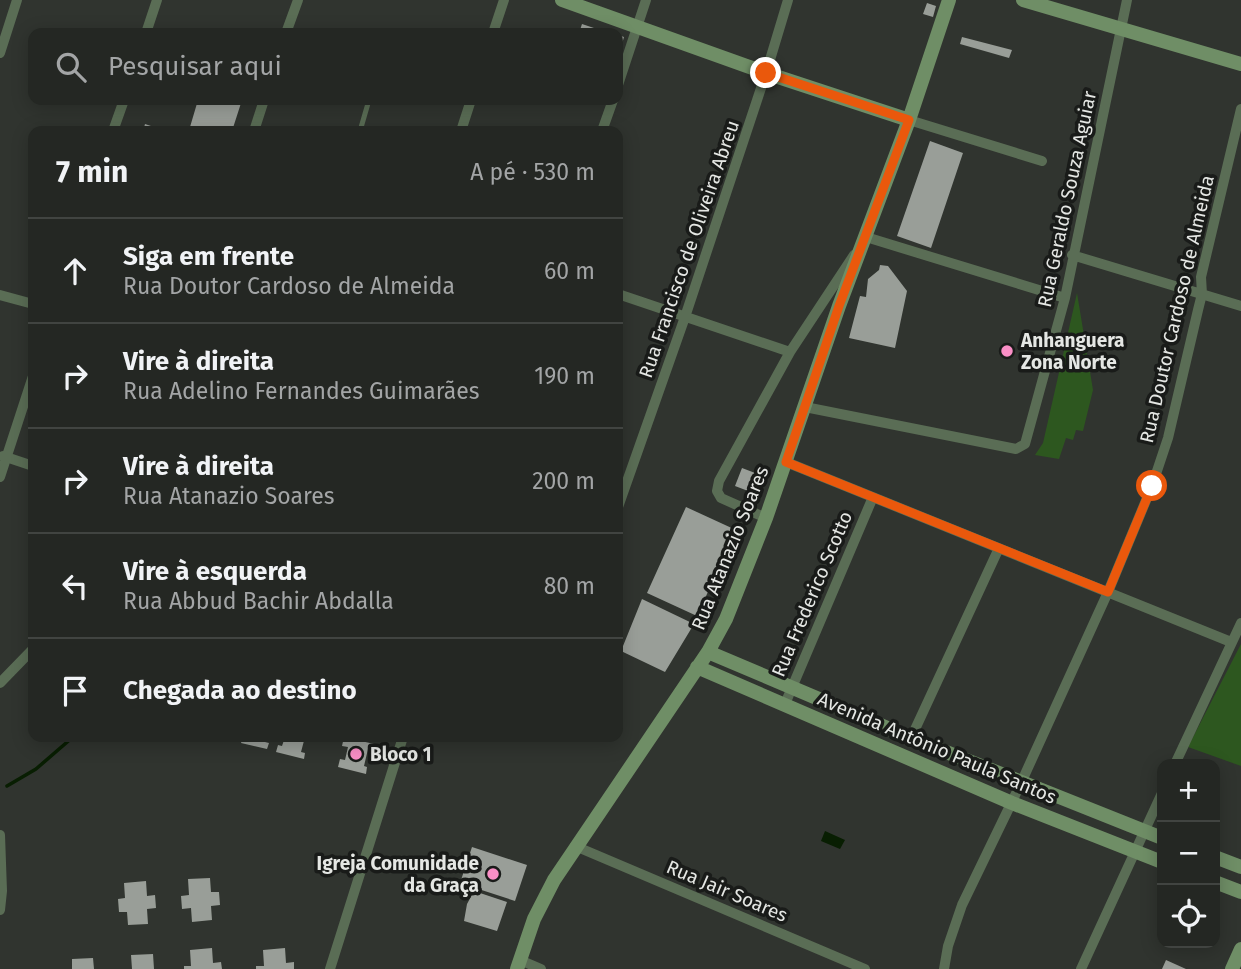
<!DOCTYPE html>
<html lang="pt">
<head>
<meta charset="utf-8">
<style>
	:root { --surface:#242723; --page:#303330; --text:#f1f3f6; --muted:#a3a5a6; --line:#414441 }
	body { margin:0; font-family:"Fira Sans",sans-serif; background:var(--page); color:var(--text) }
	.controls { position:absolute; right:21px; bottom:21px; display:grid; overflow:hidden; border-radius:14px; box-shadow:0 4px 18px #0003 }
	.controls button { width:63px; height:63px; display:grid; place-items:center; padding:0; border:0; border-bottom:2px solid var(--line); background:var(--surface); color:var(--text); font:35px sans-serif }
	.stop { position:absolute; width:21px; height:21px; margin:-16px; border:5px solid #ea580c; border-radius:50%; background:#fff }
	.stop.end { background:#ea580c; border-color:#fff; box-shadow:0 2px 7px #0008 }
	.list { margin:0; padding:0; list-style:none }
	h2 { display:flex; justify-content:space-between; align-items:center; height:91px; margin:0; padding:0 28px; font-size:30px }
	h2 small { font-size:23px; font-weight:400; color:var(--muted) }
	.list li { display:grid; grid-template-columns:46px 1fr auto; gap:21px; align-items:center; box-sizing:border-box; height:105px; padding:0 28px; border-top:2px solid var(--line) }
	.list b { display:block; font-size:26px; white-space:nowrap }
	.list p { margin:0; font-size:23px; white-space:nowrap; color:var(--muted) }
	.list em { font-size:23px; font-style:normal; color:var(--muted) }
	.icon { flex:none; width:38px; height:38px; fill:none; stroke:currentColor; stroke-width:2; stroke-linecap:round; stroke-linejoin:round }
	.map { position:relative; flex:none; width:1241px; height:969px; overflow:hidden }
	.search { position:absolute; background:var(--surface); box-shadow:0 4px 18px #0003; left:28px; top:28px; width:595px; height:77px; display:flex; align-items:center; gap:18px; box-sizing:border-box; padding:0 24px; border-radius:14px; color:var(--muted); font-size:26px }
	.panel { position:absolute; background:var(--surface); box-shadow:0 4px 18px #0003; left:28px; top:126px; width:595px; height:616px; border-radius:14px }
	.map>svg:first-child { display:block }
	.green { fill:#2d571f }
	.water { fill:#081e02 }
	.lines { fill:none; stroke-linecap:round; stroke-linejoin:round }
	.stream { stroke:#081e02; stroke-width:3.5 }
	.building { fill:#999e98 }
	.lane { stroke:#5a6d55; stroke-width:5 }
	.street { stroke:#5a6d55; stroke-width:10 }
	.secondary { stroke:#6f8e66; stroke-width:14 }
	.route { stroke:#ea580c; stroke-width:9 }
	.poi-dot { fill:#fa8fc6; stroke:#191b19; stroke-width:2.5 }
	.labels { text-anchor:middle; dominant-baseline:central; stroke-width:7; stroke-linejoin:round; paint-order:stroke }
	.street-label { font-size:19px; fill:#e5e7e4; stroke:#191b19 }
	.poi-label { font-size:19px; font-weight:bold; fill:#e5e7e4; stroke:#191b19; text-anchor:start }
</style>
</head>
<body>
<div class="map">
<svg width="1241" height="969" viewBox="0 0 1241 969">
	<rect width="100%" height="100%" fill="#30342f"/>
	<path class="green" d="M1077,293L1093,390L1083,431L1076,430L1073,440L1066,438L1059,459L1035,455L1043,443Z
		M1241,644V766L1188,747Z"/>
	<path class="water" d="M825,831L845,840L840,849L821,841Z"/>
	<g class="lines">
		<path class="stream" d="M7,786L36,769L73,737"/>
	</g>
	<path class="building" d="M927,3L936,6L933,17L923,14Z
		M582,24L609,33H579Z
		M618,35L624,37L618,57Z
		M962,37L1012,50L1009,58L960,44Z
		M198,100H242L232,131H204L190,127Z
		M145,124L166,131H143Z
		M930,141L963,153L931,248L897,236Z
		M880,265L888,266L907,291L895,348L849,338L860,296L866,297L868,279L879,270Z
		M742,468L763,476L756,494L735,486Z
		M686,507L736,530L697,616L647,593Z
		M642,599L694,624L665,672L621,651Z
		M243,737H267L265,742L269,743L267,749L241,743Z
		M285,737H305L301,752L305,753L304,759L276,752L278,745L282,746Z
		M344,737L374,744L372,750L368,749L364,766L367,767L366,774L338,767L340,759L345,760L348,747L342,746Z
		M472,847L527,865L515,901L460,883Z
		M210,878L211,892H219L220,905L211,906L212,920L192,922L191,908L182,909L181,896L189,895L188,879Z
		M146,881L147,896L155,895L156,908L147,909L148,924L128,925L127,912H119L118,899L125,898L124,883Z
		M474,891L507,902L497,931L464,921L467,904Z
		M212,948L213,963L221,962L222,969H184V966H191L190,950Z
		M285,948L286,963L294,962V969H256V966H264L263,950Z
		M153,954L154,969H132L131,955Z
		M93,958L94,969H72V959Z
		M1166,960L1186,969H1162Z"/>
	<g class="lines">
		<path class="lane" d="M360,131L369,100"/>
		<path class="street" d="M146,33L157,0
			M286,33L298,0
			M493,33L504,0
			M0,53L17,0
			M618,85L646,0
			M909,120L1042,161
			M113,131L124,100
			M254,131L264,100
			M461,131L471,100
			M602,131L613,100
			M863,242L866,237L1065,298
			M1072,255L1241,306
			M618,294L790,352
			M0,295L33,304
			M805,407L1016,449L1025,444L1065,298L1127,0
			M3,456L33,466
			M786,462L1231,642
			M0,477L33,376
			M618,507L685,317L766,73L788,0
			M766,518L721,498L717,491L719,481L790,352L854,255
			M0,683L33,649
			M785,704L873,497
			M911,738L999,548
			M1175,764L1241,623
			M0,835L2,891L0,910
			M575,846L865,969
			M520,960L541,969
			M330,969L403,737
			M944,969L948,946L962,905L1021,783L1108,592L1152,486L1168,438L1198,310L1202,294L1201,277L1241,109
			M1081,969L1162,793"/>
		<path class="secondary" d="M562,0L766,73L909,120
			M1023,0L1241,64
			M708,652L911,738L1162,838
			M697,667L1012,803L1162,862
			M1215,857L1241,867
			M1215,882L1241,892
			M517,969L534,919L554,880L708,652L726,619L766,518L839,306L909,120L949,0
			M1232,969L1241,949"/>
	</g>
	<g class="lines">
		<path class="route" d="M766,73L909,120L839,306L786,462L1108,592L1152,486"/>
	</g>
	<g class="poi-dot">
		<circle cx="1007" cy="351" r="7"/>
		<circle cx="356" cy="754" r="7"/>
		<circle cx="493" cy="874" r="7"/>
	</g>
	<g class="labels">
		<g class="street-label">
			<text transform="translate(1067 199) rotate(-78)">Rua Geraldo Souza Aguiar</text>
			<text transform="translate(689 249) rotate(-71)">Rua Francisco de Oliveira Abreu</text>
			<text transform="translate(1177 309) rotate(-77)">Rua Doutor Cardoso de Almeida</text>
			<text transform="translate(730 548) rotate(-68)">Rua Atanazio Soares</text>
			<text transform="translate(812 594) rotate(-67)">Rua Frederico Scotto</text>
			<text transform="translate(937 748) rotate(23)">Avenida Antônio Paula Santos</text>
			<text transform="translate(727 891) rotate(23)">Rua Jair Soares</text>
		</g>
		<g class="poi-label">
			<text x="1021" y="340">Anhanguera<tspan x="1021" dy="22">Zona Norte</tspan></text>
			<text x="370" y="754">Bloco 1</text>
			<text x="479" y="863" text-anchor="end">Igreja Comunidade<tspan x="479" dy="22">da Graça</tspan></text>
		</g>
	</g>
</svg>
<div class="controls">
<button>+</button>
<button>−</button>
<button><svg class="icon" aria-label="locate" viewBox="0 0 24 24"><circle cx="12" cy="12" r="6"/><path d="M12 2v4M12 18v4M2 12h4M18 12h4"/></svg></button>
</div>
<div class="stop" style="left:1152px;top:486px"></div>
<div class="stop end" style="left:766px;top:73px"></div>
<div class="search"><svg class="icon" aria-label="search" viewBox="0 0 24 24"><circle cx="10" cy="10" r="6"/><path d="M15 15l6 6"/></svg>Pesquisar aqui</div>
<section class="panel">
<h2>7 min<small>A pé · 530 m</small></h2>
<ul class="list">
<li><svg class="icon" aria-label="ahead" viewBox="0 0 24 24"><path d="M12 20V5M6 11l6-6 6 6"/></svg><div><b>Siga em frente</b><p>Rua Doutor Cardoso de Almeida</p></div><em>60 m</em></li>
<li><svg class="icon" aria-label="right" viewBox="0 0 24 24"><path d="M7 20v-9h11M14 6l5 5-5 5"/></svg><div><b>Vire à direita</b><p>Rua Adelino Fernandes Guimarães</p></div><em>190 m</em></li>
<li><svg class="icon" aria-label="right" viewBox="0 0 24 24"><path d="M7 20v-9h11M14 6l5 5-5 5"/></svg><div><b>Vire à direita</b><p>Rua Atanazio Soares</p></div><em>200 m</em></li>
<li><svg class="icon" aria-label="left" viewBox="0 0 24 24"><path d="M17 20v-9H6M10 6l-5 5 5 5"/></svg><div><b>Vire à esquerda</b><p>Rua Abbud Bachir Abdalla</p></div><em>80 m</em></li>
<li><svg class="icon" aria-label="arrive" viewBox="0 0 24 24"><path d="M6 21V4h12l-3 4 3 4H6"/></svg><div><b>Chegada ao destino</b></div></li>
</ul>
</section>
</div>
</body>
</html>
